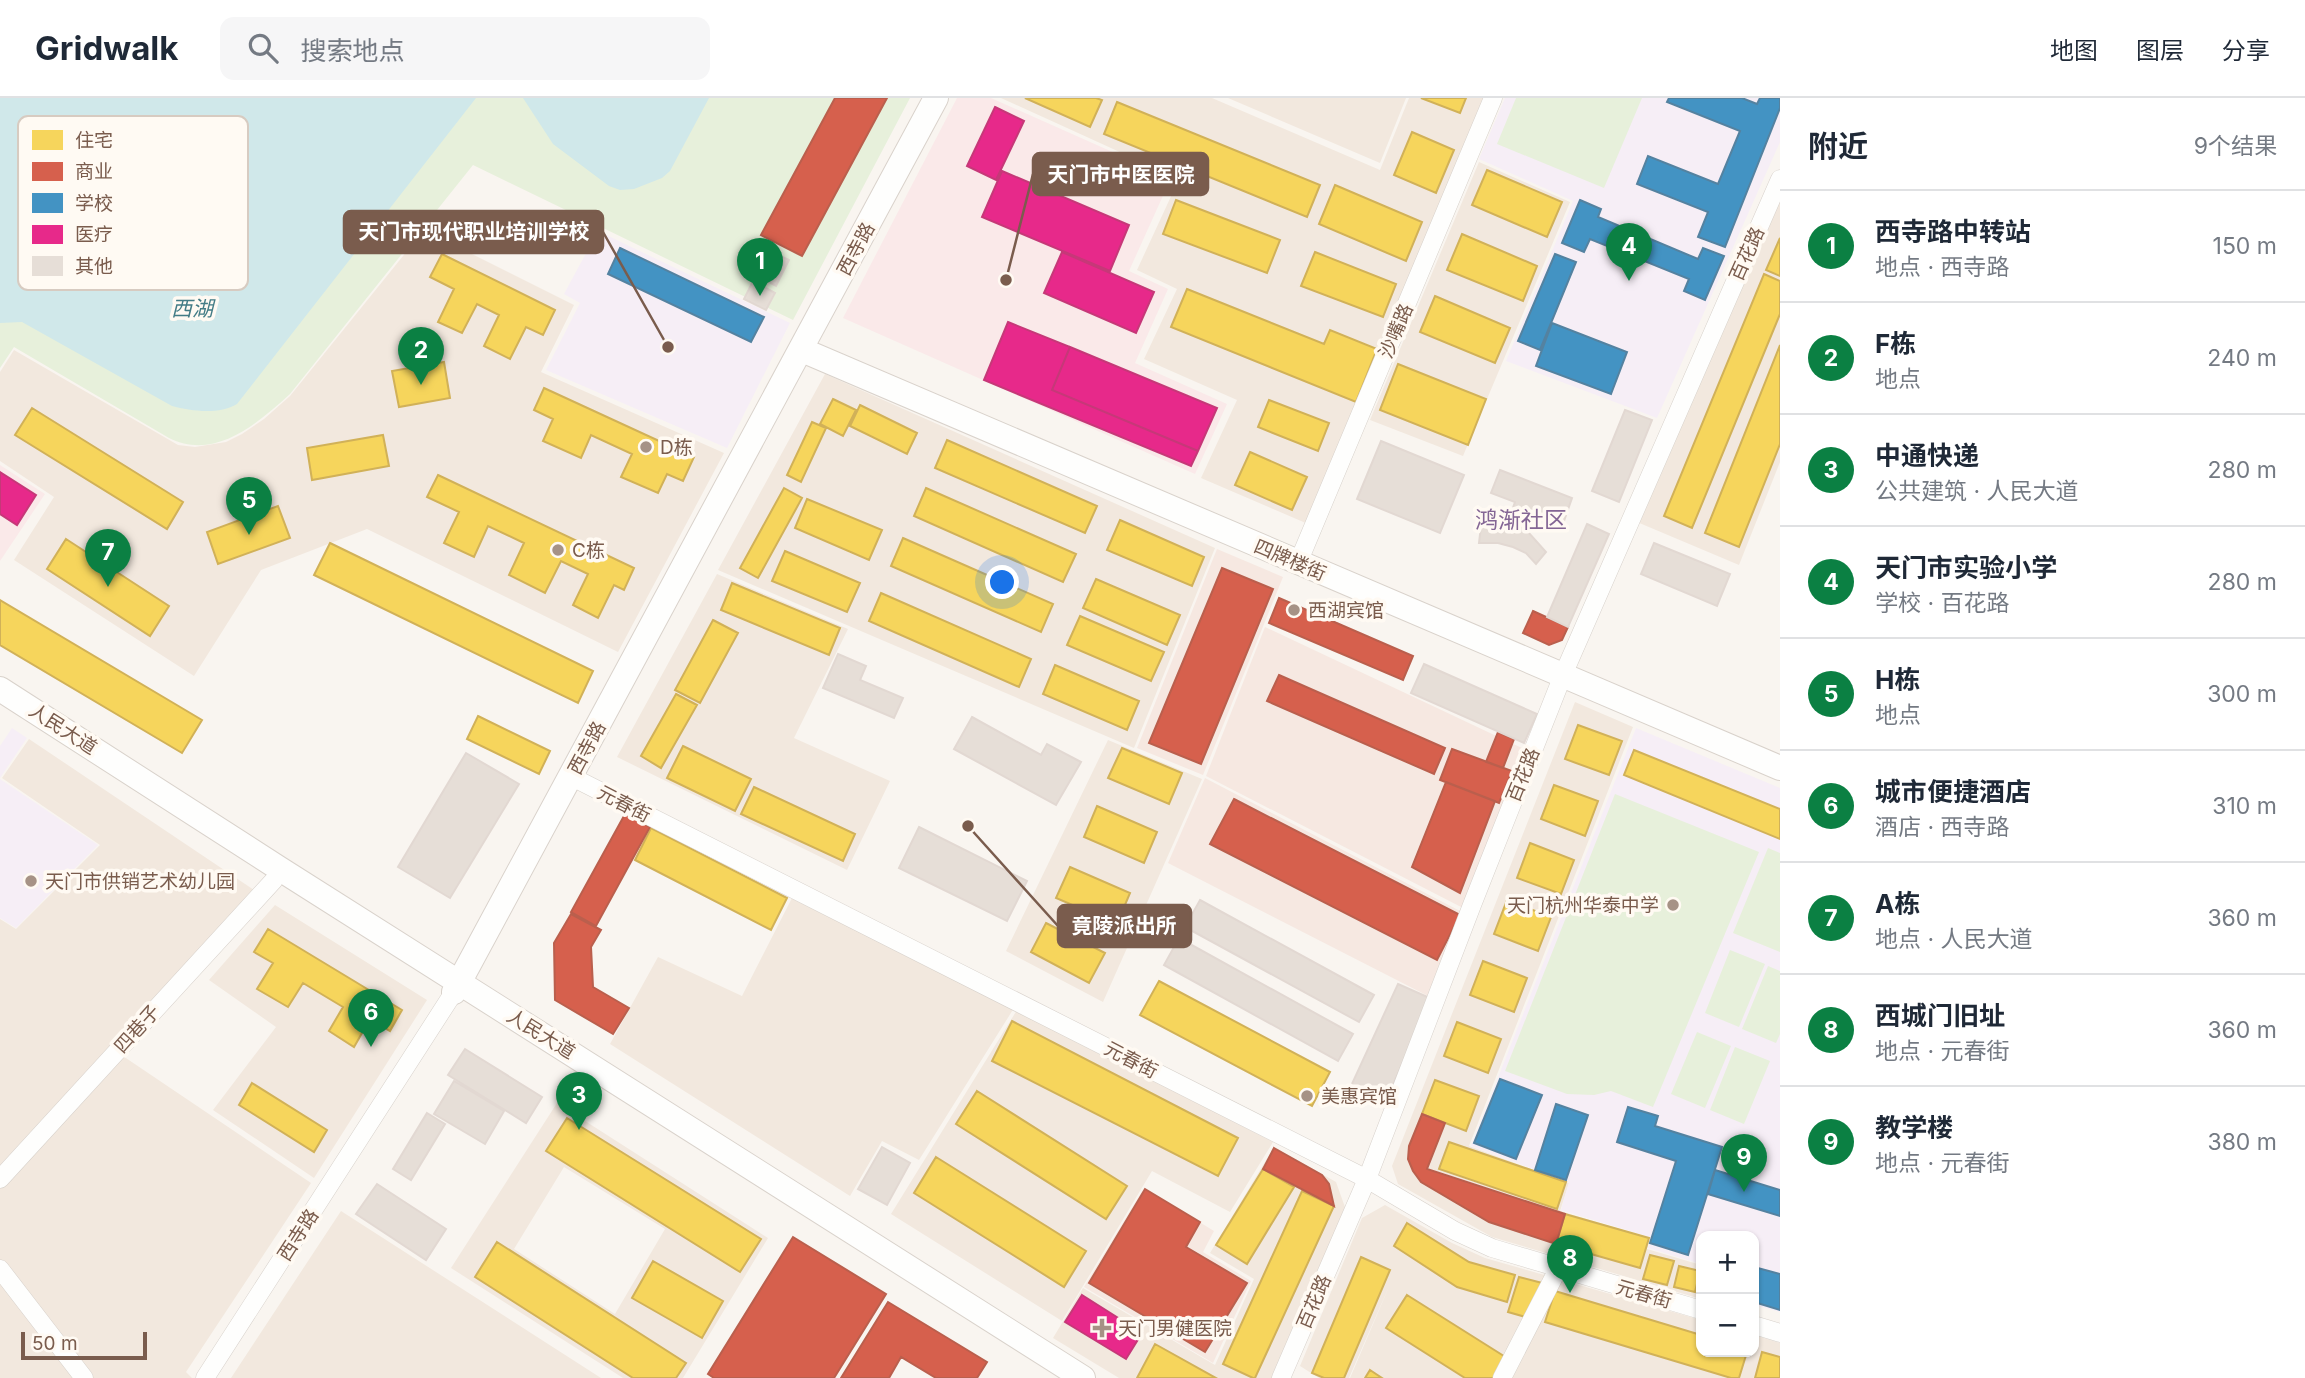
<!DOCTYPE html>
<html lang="zh">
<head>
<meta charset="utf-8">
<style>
	:root { --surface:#fff; --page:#f6f6f7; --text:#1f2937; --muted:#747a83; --line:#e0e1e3; --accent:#0b8043 }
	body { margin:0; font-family:Inter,"Noto Sans SC",sans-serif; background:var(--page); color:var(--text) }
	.controls { position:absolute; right:21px; bottom:21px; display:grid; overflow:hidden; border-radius:14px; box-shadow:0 2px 5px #0004 }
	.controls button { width:63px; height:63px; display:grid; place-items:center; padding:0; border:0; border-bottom:2px solid var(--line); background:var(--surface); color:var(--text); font:35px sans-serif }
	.scale { position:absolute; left:21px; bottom:18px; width:126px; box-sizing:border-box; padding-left:7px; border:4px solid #7a5c4d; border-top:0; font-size:19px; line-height:24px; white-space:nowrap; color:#7a5c4d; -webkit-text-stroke:5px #fffaf3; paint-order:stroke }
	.you { position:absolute; left:1003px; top:485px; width:24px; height:24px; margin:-18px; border:5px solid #fff; border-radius:50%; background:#1a73e8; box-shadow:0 0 0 10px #1a73e833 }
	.badge { display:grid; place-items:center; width:46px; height:46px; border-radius:50%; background:var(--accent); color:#fff; font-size:23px; font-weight:700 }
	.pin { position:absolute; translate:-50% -58px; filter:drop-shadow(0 2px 4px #0008) }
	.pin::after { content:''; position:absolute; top:37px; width:24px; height:21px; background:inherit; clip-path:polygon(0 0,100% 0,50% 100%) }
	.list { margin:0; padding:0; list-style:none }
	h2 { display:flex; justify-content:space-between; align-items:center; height:91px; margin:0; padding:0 28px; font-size:30px }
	h2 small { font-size:23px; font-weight:400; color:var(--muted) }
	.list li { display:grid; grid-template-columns:46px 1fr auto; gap:21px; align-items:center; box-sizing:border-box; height:112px; padding:0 28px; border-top:2px solid var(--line) }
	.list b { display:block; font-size:26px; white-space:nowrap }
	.list p { margin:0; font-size:23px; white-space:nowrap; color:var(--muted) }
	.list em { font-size:23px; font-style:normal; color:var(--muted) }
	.icon { flex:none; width:38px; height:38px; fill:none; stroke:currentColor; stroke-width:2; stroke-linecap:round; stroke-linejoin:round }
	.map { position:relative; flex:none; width:1780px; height:1280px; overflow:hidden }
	header { display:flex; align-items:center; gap:42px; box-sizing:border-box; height:98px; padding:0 35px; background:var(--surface); border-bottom:2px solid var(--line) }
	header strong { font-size:33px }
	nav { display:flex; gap:38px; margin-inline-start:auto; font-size:24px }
	.search { width:490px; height:63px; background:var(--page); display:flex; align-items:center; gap:18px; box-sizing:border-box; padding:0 24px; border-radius:14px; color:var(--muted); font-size:26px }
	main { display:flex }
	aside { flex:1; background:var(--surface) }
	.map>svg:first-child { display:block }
	.residential { fill:#f2e8de; fill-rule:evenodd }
	.commercial { fill:#f6e8e1 }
	.education { fill:#f6eef6 }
	.medical { fill:#fae9e9 }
	.green { fill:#e7f0db }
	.water { fill:#d0e8ea; fill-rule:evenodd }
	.homes { fill:#f6d55c; stroke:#d1b158; stroke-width:2 }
	.shops { fill:#d6604d; stroke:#ba5f4d; stroke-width:2 }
	.schools { fill:#4393c3; stroke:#5482a0; stroke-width:2 }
	.health { fill:#e7298a; stroke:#c63878; stroke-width:2 }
	.building { fill:#e6ded7; stroke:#e2d8d2; stroke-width:2 }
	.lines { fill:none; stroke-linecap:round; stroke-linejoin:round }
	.street-casing { stroke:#d7d1cb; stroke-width:19 }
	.secondary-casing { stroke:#d9d2cb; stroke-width:26 }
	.street { stroke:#fefefd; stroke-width:18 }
	.secondary { stroke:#fefefd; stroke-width:24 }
	.poi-dot { fill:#a69286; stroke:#fffaf3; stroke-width:2.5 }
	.labels { text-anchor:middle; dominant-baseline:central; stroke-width:7; stroke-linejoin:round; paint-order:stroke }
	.street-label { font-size:19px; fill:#7a5c4d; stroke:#fffaf3 }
	.poi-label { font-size:19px; fill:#7a5c4d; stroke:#fffaf3; text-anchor:start }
	.water-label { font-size:21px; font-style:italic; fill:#437c86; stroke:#fffaf3 }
	.quarter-label { font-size:23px; fill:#846695; stroke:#fffaf3 }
	.key { fill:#fffaf3; stroke:#d7cbc1; stroke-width:2 }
	.key-label { font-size:19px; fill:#7a5c4d }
	.leader { fill:none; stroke:#7a5c4d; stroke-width:2.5 }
	.callout-dot { fill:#7a5c4d; stroke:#fffaf3; stroke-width:2.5 }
	.callout { fill:#7a5c4d; stroke:#7a5c4d; stroke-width:2.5 }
	.callout-label { font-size:21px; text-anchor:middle; font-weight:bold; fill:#fff }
</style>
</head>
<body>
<header>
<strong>Gridwalk</strong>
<div class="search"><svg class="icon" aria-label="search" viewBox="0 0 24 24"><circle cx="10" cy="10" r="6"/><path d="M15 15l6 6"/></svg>搜索地点</div>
<nav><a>地图</a><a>图层</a><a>分享</a></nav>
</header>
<main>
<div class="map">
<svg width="1780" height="1280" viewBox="0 0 1780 1280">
	<rect width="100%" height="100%" fill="#f9f5f0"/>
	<path class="residential" d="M1001,0H1212L1380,72L1409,0H1485L1308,426L1201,380L1237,302L1144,261L1177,191L1137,172L1179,81Z
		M1228,0H1406L1380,65Z
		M1479,64L1570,104L1463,358L1370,322Z
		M1780,101V364L1739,467L1637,424Z
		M424,132L574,207L541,274L724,355L618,554L367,431L261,472L194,578L14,462L54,399L0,363V274L14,252L178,347L195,349L226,344L242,336L264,321L290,298Z
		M825,276L1215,450L1134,650L718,472Z
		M717,476L848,531L794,640L890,683L847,772L617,659Z
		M1575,604L1633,629L1469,1048L1569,1085L1560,1113L1650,1140L1647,1151L1701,1167V1201L1492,1139L1398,1086L1392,1068Z
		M29,641L254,792L114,952L311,1085L186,1274L192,1280H0V821L16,831L100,747L2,680Z
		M1108,642L1202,681L1103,904L1006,853Z
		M793,798L1014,910L919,1062L882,1043L850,1098L610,946L658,859L742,898Z
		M275,807L427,902L314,1080L213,1012L276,929L209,882Z
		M1017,912L1273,1044L1230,1114L1152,1073L1062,1223L891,1116Z
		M557,1005L768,1140L683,1280H623L451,1170ZM564,1069L665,1131L615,1216L514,1151Z
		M1274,1049L1336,1084L1346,1112L1274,1280H1119L1053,1240L1083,1190L1215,1267L1254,1181L1210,1155Z
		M1385,1107L1452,1145L1485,1160L1701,1222V1254H1754V1237L1780,1245V1280H1505L1515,1262L1503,1255L1510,1260L1498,1280H1350L1391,1184L1349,1280H1319L1300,1268L1362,1120Z
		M341,1113L601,1280H231Z"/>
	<path class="commercial" d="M1217,451L1283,479L1203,677L1137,650Z
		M1265,529L1524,651L1463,810L1206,678Z
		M1205,680L1462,814L1430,899L1168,765Z
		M1144,1090L1214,1133L1203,1154L1251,1183L1213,1265L1084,1189Z"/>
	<path class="education" d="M1505,0H1780V44L1657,320L1506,263L1573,103L1479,61Z
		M598,133L790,225L727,350L546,272L580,205L564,196Z
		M12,630L27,640L0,680V648Z
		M1636,630L1780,690V1214L1754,1207V1138H1701V1166L1648,1150L1650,1139L1561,1112L1569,1084L1471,1048Z
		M0,681L98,747L16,830L0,820Z"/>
	<path class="medical" d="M957,0H991L1171,80L1129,173L1168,191L1135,265L1227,306L1195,376L843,220Z
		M0,367L45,396L0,463Z"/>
	<path class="green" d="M0,0H910L793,222L473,67L290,296C257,326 215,363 169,340L14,249L0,270Z
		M1516,0H1642L1604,90L1497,46Z
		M1615,696L1759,754L1653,1009L1611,993L1594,997L1567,996L1505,973Z
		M1768,750L1780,755V854L1733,835Z
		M1730,852L1765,866L1739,929L1705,915Z
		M1768,868L1780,873V936L1776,945L1742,931Z
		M1697,934L1731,948L1705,1010L1671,996Z
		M1735,949L1770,963L1744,1026L1710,1012Z"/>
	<path class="water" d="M0,0H476L237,306C219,317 191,313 172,308L22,224L0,225ZM183,76L207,92L191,116L167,99Z
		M523,0H709L670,73L662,80L634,91L620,92L609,88L553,46Z"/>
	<path class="homes" d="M1025,0H1096L1102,2L1090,29Z
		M1421,0H1466L1460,15Z
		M1117,4L1320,87L1307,119L1104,36Z
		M1412,34L1454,52L1436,95L1394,77Z
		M1487,72L1562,104L1547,139L1472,107Z
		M1335,87L1422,124L1406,163L1319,126Z
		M1176,102L1280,142L1267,175L1163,136Z
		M1462,136L1537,168L1523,203L1447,172Z
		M1780,140V178L1766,172Z
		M1315,154L1396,186L1383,219L1301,188Z
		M442,156L555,212L543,237L526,229L510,261L484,248L499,217L477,206L462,235L438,224L454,191L430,179Z
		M1764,176L1780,183V216L1692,430L1664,418Z
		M1187,191L1324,246L1330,232L1377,251L1356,304L1171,229Z
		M1435,198L1510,230L1495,265L1420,234Z
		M1780,247V346L1739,449L1705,435Z
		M444,264L450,300L399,309L392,273Z
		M1398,266L1486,301L1468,347L1380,312Z
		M544,290L694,359L683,383L667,376L658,395L621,379L632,356L591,337L581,360L543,343L553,321L534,312Z
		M833,301L856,312L843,338L820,326Z
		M1269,302L1329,325L1318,353L1258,329Z
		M860,307L917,335L907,356L850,328Z
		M32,310L183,404L167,431L15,337Z
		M812,324L826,330L801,384L787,377Z
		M383,337L389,368L312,382L307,350Z
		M947,342L1097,408L1085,435L935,370Z
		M1250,354L1307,379L1292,412L1235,387Z
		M438,377L634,470L624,492L614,487L598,520L573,507L588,476L561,463L545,495L509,477L524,445L488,428L474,459L444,445L459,414L427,399Z
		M784,390L802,400L758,480L740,470Z
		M926,390L1076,456L1063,484L914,418Z
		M807,401L882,432L869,462L795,430Z
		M278,408L290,440L218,466L207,434Z
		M1120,422L1204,459L1192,488L1107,452Z
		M903,440L1053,506L1041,534L891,468Z
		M66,441L169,508L150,538L47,471Z
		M330,445L593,573L578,605L314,477Z
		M785,453L860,485L847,514L772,483Z
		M1096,481L1180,517L1167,547L1083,510Z
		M732,485L840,530L829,557L721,512Z
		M881,495L1031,561L1019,589L869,523Z
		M0,502L202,622L182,655L0,547Z
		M1080,518L1164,554L1151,583L1067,547Z
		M713,522L738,535L700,605L675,592Z
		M1055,567L1139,603L1127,632L1043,596Z
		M676,596L697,607L661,670L641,658Z
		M478,618L550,653L539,676L467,641Z
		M1578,627L1622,643L1609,677L1565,661Z
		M683,648L751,681L735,713L667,680Z
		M1122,650L1182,675L1169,706L1108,680Z
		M1634,652L1780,711V741L1624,677Z
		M1554,687L1598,703L1585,738L1541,721Z
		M754,689L855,736L843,763L741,716Z
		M1097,708L1157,734L1144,765L1084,739Z
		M651,730L787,800L771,832L635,762Z
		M1530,745L1574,762L1561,796L1517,780Z
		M1070,769L1130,795L1117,826L1056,800Z
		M1507,802L1551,819L1538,853L1494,836Z
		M1046,825L1105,855L1089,885L1031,854Z
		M268,831L402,912L390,933L370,921L354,949L329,933L343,909L303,885L288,909L257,891L273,865L254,854Z
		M1483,863L1527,880L1514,914L1470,897Z
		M1159,883L1330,974L1312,1008L1140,917Z
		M1012,923L1238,1040L1218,1078L992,963Z
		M1457,924L1501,941L1488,975L1444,958Z
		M1435,982L1479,998L1466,1033L1422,1016Z
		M252,985L327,1032L314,1054L239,1007Z
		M977,993L1127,1088L1106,1121L956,1026Z
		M567,1020L761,1141L740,1174L546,1053Z
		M1449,1044L1566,1084L1557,1111L1439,1071Z
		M936,1059L1086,1153L1064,1189L914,1095Z
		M1263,1071L1294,1089L1247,1166L1216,1147Z
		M1302,1093L1334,1108L1255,1280H1253L1223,1266Z
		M1565,1116L1649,1140L1640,1170L1556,1146Z
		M1407,1125L1469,1164L1515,1177L1507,1204L1457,1189L1394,1148Z
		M497,1144L686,1265L676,1280H633L475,1179Z
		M1650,1157L1674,1163L1667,1187L1643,1181Z
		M1361,1159L1390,1172L1344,1280H1324L1312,1275Z
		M653,1163L723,1203L702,1240L632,1200Z
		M1679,1168L1700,1173L1695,1194L1674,1189Z
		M1519,1179L1546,1186L1529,1220L1508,1214Z
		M1555,1193L1701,1237V1254H1747L1739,1280H1731L1545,1224Z
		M1407,1197L1507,1260L1494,1280H1465L1386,1230Z
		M1155,1246L1216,1280H1137Z
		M1762,1254L1780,1259V1280H1755Z
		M1370,1272L1382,1280H1365Z"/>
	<path class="shops" d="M835,0H887L802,158L761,137Z
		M1222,470L1273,491L1201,666L1149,645Z
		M1279,500L1413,558L1403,582L1269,525Z
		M1533,513L1568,529L1562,542L1549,547L1523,535Z
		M1279,577L1445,650L1434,676L1267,603Z
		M1498,634L1514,641L1503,670L1486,664Z
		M1452,651L1512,673L1499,705L1440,682Z
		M1446,684L1495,703L1460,795L1412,769Z
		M1234,701L1460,817L1437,862L1210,746Z
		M625,716L650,729L596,828L571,814Z
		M571,816L601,832L591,849L593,889L629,910L613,936L555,902L554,845Z
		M1422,1016L1445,1025L1427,1071L1565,1116L1556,1146L1489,1124L1421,1084L1413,1073L1408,1061L1409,1048Z
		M1274,1050L1322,1077L1329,1086L1334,1108L1263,1071Z
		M1145,1091L1200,1124L1186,1149L1247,1185L1205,1254L1089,1185Z
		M793,1139L886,1196L834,1280H714L708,1276Z
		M888,1204L987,1264L977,1280H936L901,1259L889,1280H841Z"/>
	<path class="schools" d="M1669,0H1742L1757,6L1760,0H1780V10L1725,149L1698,139L1708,114L1637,86L1648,58L1718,86L1740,33L1667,4Z
		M1580,102L1601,111L1598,119L1698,161L1703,150L1724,158L1705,202L1684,193L1689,181L1590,141L1584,154L1562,145Z
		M620,150L764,219L751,244L608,176Z
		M1555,156L1576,164L1540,252L1518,243Z
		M1552,225L1627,254L1611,296L1536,268Z
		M1500,981L1542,997L1516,1061L1474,1045Z
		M1556,1006L1588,1017L1566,1082L1535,1072Z
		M1628,1009L1658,1018L1655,1028L1722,1049L1688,1157L1650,1145L1676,1063L1617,1044Z
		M1715,1072L1780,1092V1118L1708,1096Z
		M1754,1169L1780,1176V1212L1754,1204Z"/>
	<path class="health" d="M995,9L1024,23L996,82L967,68Z
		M1002,73L1129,127L1110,173L982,119Z
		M1062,154L1154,194L1136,235L1044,195Z
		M1008,224L1070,249L1052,292L1198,353L1191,368L984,282Z
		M1070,249L1217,310L1198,353L1052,292Z
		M0,374L36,397L17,427L0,416Z
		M1082,1197L1142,1235L1126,1261L1065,1224Z"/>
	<path class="building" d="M776,156L789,162L776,188L763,181Z
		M753,183L775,195L766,212L744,201Z
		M1625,312L1652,322L1619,404L1592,393Z
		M1381,343L1464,377L1440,435L1357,401Z
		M1500,372L1572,400L1564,423L1536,413L1528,434L1546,454L1536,466L1526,455L1513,449L1498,445H1479L1481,428L1507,427L1515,404L1491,395Z
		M1587,426L1609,436L1568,529L1547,519Z
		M1654,445L1730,476L1717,508L1641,476Z
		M838,556L866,568L860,582L903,600L894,620L823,590Z
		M1424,566L1537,616L1524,645L1411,595Z
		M972,619L1041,657L1047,646L1081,664L1056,707L954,651Z
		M466,655L519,686L450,800L398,769Z
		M919,729L1027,783L1007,823L899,770Z
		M1200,802L1374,897L1359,924L1185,829Z
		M1179,840L1353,936L1338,963L1164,867Z
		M1398,886L1432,901L1385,1004L1351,988Z
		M465,951L542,999L526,1025L448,977Z
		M454,983L504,1013L485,1046L434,1016Z
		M427,1015L445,1026L411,1082L393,1071Z
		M882,1049L910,1065L887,1107L858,1091Z
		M377,1086L446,1131L426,1162L356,1116Z"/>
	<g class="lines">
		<g class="street-casing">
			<path id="street" d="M1298,465L1493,0
				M572,679L1367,1081L1455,1133L1492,1150L1701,1212
				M0,1081L274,782
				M0,1171L84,1280
				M1754,1227L1780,1235
				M205,1280L454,894
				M1281,1280L1367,1081L1472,807L1563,577L1780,81
				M1502,1280L1558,1171"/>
		</g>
		<g class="secondary-casing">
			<path id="secondary" d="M802,252L1780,670
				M0,591L280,771L1083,1280
				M454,894L936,0"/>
		</g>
		<use href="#street" class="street"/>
		<use href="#secondary" class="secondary"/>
	</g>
	<g class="poi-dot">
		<circle cx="646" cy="349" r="7"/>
		<circle cx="558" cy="452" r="7"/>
		<circle cx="1294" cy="512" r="7"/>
		<circle cx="31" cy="783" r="7"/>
		<circle cx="1673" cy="807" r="7"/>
		<circle cx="1307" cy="998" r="7"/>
		<path d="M1098.5 1219.5h7v7h7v7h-7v7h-7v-7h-7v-7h7z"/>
	</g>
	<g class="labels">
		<g class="street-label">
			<text transform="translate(856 151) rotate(-62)">西寺路</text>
			<text transform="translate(1747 156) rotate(-66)">百花路</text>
			<text transform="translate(1396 233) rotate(-67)">沙嘴路</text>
			<text transform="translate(1290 462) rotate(23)">四牌楼街</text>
			<text transform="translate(63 631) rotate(33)">人民大道</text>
			<text transform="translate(587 650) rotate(-62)">西寺路</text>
			<text transform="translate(1523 677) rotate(-68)">百花路</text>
			<text transform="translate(624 706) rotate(27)">元春街</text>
			<text transform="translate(137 931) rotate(-48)">四巷子</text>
			<text transform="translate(541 936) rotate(32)">人民大道</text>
			<text transform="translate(1131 962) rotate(27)">元春街</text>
			<text transform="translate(298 1137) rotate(-57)">西寺路</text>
			<text transform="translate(1644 1196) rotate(16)">元春街</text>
			<text transform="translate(1314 1204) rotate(-67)">百花路</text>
		</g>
		<g class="poi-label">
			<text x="660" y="349">D栋</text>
			<text x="572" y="452">C栋</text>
			<text x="1308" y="512">西湖宾馆</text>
			<text x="45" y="783">天门市供销艺术幼儿园</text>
			<text x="1659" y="807" text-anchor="end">天门杭州华泰中学</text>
			<text x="1321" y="998">美惠宾馆</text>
			<text x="1118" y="1230">天门男健医院</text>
		</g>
		<g class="water-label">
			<text x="192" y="210">西湖</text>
		</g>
		<g class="quarter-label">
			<text x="1521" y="422">鸿渐社区</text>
		</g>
	</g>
	<rect x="18" y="18" width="230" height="174" rx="10" class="key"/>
	<rect x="32" y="32" width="31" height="20" fill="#f6d55c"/>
	<rect x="32" y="64" width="31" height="19" fill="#d6604d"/>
	<rect x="32" y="95" width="31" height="20" fill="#4393c3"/>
	<rect x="32" y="127" width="31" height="19" fill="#e7298a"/>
	<rect x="32" y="158" width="31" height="20" fill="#e6ded7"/>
	<g class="key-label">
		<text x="75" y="49">住宅</text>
		<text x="75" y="80">商业</text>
		<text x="75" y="112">学校</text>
		<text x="75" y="143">医疗</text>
		<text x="75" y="175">其他</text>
	</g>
	<path class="leader" d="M1006 182L1033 76M668 249L603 134M968 728L1058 828"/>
	<g class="callout-dot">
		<circle cx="1006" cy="182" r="7"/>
		<circle cx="668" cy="249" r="7"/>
		<circle cx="968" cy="728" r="7"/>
	</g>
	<g class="callout">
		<rect x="1033" y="55" width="175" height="42" rx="7"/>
		<rect x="344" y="113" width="259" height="42" rx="7"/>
		<rect x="1058" y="807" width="133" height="42" rx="7"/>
	</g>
	<g class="callout-label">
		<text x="1121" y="84">天门市中医医院</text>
		<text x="474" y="141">天门市现代职业培训学校</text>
		<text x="1124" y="835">竟陵派出所</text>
	</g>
</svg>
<div class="controls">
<button>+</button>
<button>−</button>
</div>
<div class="scale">50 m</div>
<div class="you"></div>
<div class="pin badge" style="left:760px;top:198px">1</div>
<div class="pin badge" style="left:421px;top:287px">2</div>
<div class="pin badge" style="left:579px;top:1032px">3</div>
<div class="pin badge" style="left:1629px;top:183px">4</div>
<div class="pin badge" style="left:249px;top:437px">5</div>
<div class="pin badge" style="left:371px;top:949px">6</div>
<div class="pin badge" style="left:108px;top:489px">7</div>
<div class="pin badge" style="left:1570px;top:1195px">8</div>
<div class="pin badge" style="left:1744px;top:1094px">9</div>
</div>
<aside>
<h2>附近<small>9个结果</small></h2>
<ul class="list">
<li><span class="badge">1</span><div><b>西寺路中转站</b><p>地点 · 西寺路</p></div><em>150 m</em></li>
<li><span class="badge">2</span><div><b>F栋</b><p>地点</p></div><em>240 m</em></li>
<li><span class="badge">3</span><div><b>中通快递</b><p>公共建筑 · 人民大道</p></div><em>280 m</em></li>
<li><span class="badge">4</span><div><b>天门市实验小学</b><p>学校 · 百花路</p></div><em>280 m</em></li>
<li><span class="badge">5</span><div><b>H栋</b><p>地点</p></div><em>300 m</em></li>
<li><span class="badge">6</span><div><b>城市便捷酒店</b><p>酒店 · 西寺路</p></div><em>310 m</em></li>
<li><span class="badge">7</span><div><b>A栋</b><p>地点 · 人民大道</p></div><em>360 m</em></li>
<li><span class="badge">8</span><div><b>西城门旧址</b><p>地点 · 元春街</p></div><em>360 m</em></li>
<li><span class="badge">9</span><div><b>教学楼</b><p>地点 · 元春街</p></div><em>380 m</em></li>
</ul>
</aside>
</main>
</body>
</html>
